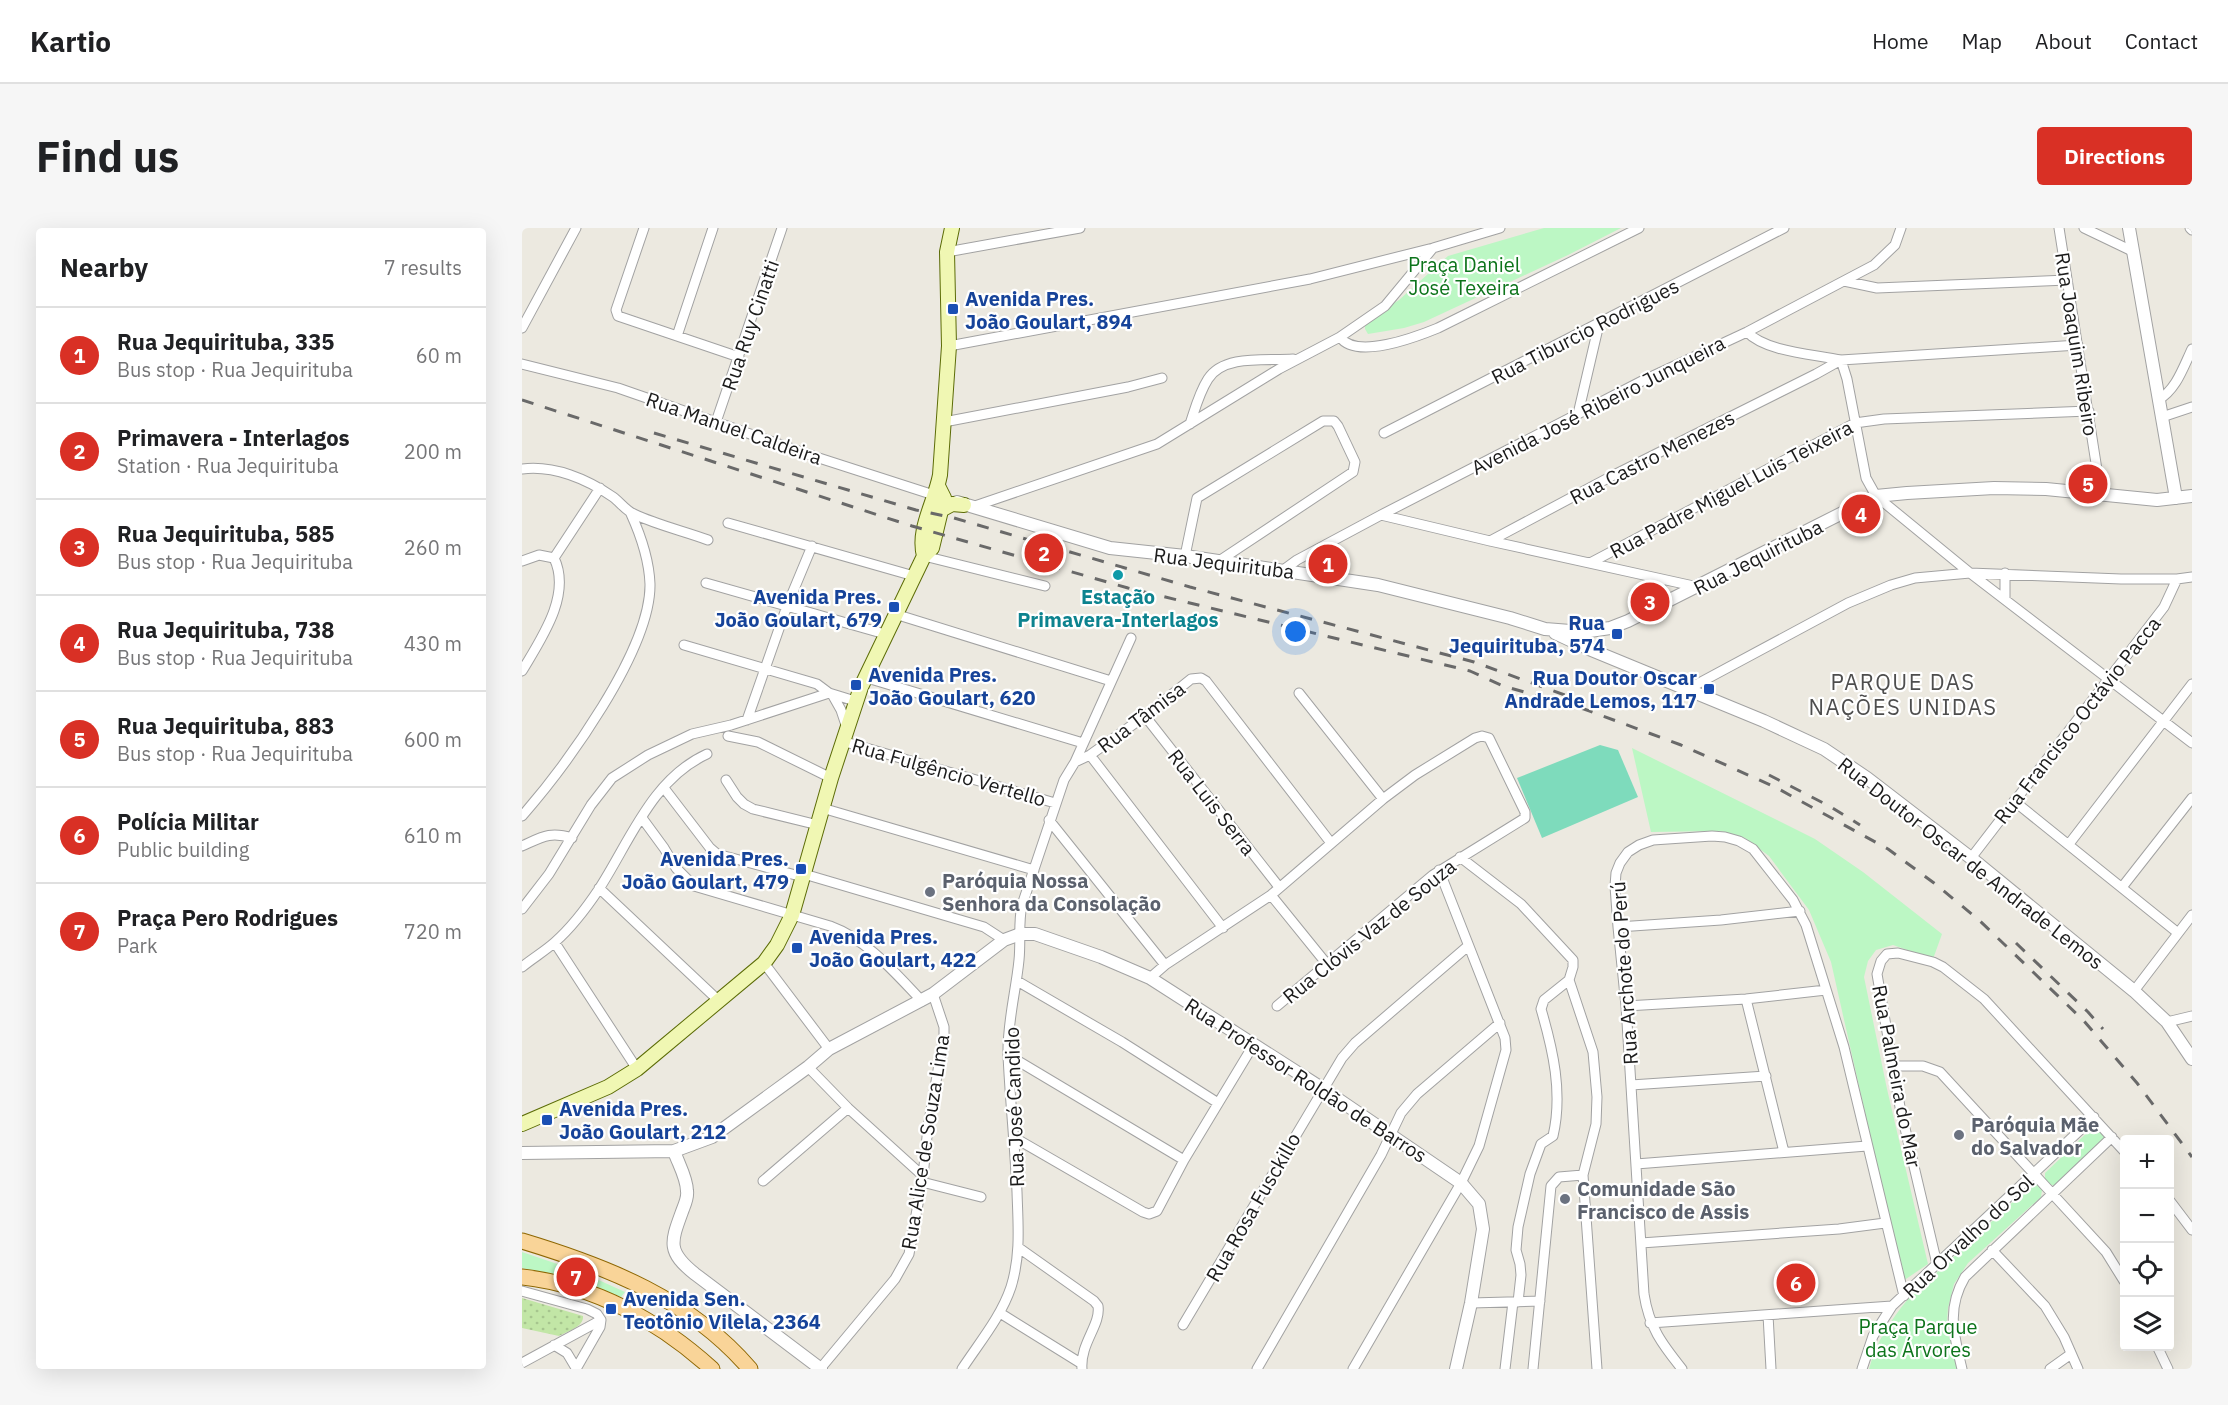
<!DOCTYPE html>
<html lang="en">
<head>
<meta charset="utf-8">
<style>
	:root { --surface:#fff; --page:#f6f6f6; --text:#202124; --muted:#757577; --line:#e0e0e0; --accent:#d93025 }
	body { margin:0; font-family:"IBM Plex Sans",sans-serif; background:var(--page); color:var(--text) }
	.controls { position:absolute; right:18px; bottom:18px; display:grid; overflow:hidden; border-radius:6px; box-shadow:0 6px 24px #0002 }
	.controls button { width:54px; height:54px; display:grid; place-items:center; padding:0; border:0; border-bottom:2px solid var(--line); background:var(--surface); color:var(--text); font:30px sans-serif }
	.you { position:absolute; left:774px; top:404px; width:21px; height:21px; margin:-15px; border:4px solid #fff; border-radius:50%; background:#1a73e8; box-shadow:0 0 0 9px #1a73e833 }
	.badge { display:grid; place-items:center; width:39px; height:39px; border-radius:50%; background:var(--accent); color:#fff; font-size:20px; font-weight:700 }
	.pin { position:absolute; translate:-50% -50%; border:3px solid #fff; box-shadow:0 2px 6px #0006 }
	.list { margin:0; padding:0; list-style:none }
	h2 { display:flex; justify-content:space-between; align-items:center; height:78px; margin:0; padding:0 24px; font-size:26px }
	h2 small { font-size:20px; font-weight:400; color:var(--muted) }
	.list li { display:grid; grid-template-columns:39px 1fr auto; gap:18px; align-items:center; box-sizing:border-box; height:96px; padding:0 24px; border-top:2px solid var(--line) }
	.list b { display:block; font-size:22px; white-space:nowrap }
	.list p { margin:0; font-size:20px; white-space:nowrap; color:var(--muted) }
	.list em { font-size:20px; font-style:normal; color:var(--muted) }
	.icon { flex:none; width:33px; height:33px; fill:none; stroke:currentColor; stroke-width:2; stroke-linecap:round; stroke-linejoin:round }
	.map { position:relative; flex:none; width:1670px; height:1141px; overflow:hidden; border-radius:6px }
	header { display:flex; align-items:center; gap:36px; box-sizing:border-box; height:84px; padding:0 30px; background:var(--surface); border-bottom:2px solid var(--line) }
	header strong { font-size:28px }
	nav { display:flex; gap:33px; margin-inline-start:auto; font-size:21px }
	.intro { display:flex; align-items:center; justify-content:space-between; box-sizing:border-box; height:144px; padding:0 36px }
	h1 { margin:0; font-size:42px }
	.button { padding:15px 27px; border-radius:6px; background:var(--accent); color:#fff; font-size:21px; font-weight:700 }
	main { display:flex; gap:36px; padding:0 36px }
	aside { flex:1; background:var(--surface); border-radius:6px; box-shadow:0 6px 24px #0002 }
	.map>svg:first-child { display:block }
	.grass { fill:url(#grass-dots) }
	.park { fill:#bcf7c4 }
	.pitch { fill:#7edbbc }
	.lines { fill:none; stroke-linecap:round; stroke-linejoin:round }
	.minor-casing { stroke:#a2a2a2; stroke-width:11 }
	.tertiary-casing { stroke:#a2a2a2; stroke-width:14 }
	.secondary-casing { stroke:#5c6c07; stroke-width:16 }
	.primary-casing { stroke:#8e6703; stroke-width:17 }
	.minor { stroke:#fff; stroke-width:9 }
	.tertiary { stroke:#fff; stroke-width:12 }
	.secondary { stroke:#f0f7b3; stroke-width:14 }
	.primary { stroke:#f9d498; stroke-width:15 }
	.rail { stroke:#696969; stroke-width:3; stroke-dasharray:12 12; stroke-linecap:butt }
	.transit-dot { fill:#1a4fb4; stroke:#fff; stroke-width:2 }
	.culture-dot { fill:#0f9aa8; stroke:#fff; stroke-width:2 }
	.worship-dot { fill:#6b7280; stroke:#fff; stroke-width:2 }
	.labels { text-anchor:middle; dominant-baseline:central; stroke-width:4.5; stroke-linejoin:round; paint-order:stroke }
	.park-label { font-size:20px; fill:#0d741b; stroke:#fff }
	.transit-label { font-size:20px; font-weight:bold; fill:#164399; stroke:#fff; text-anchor:start }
	.street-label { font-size:20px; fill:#1b1b1b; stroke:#fff }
	.culture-label { font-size:20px; font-weight:bold; fill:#0d838f; stroke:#fff }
	.worship-label { font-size:20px; font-weight:bold; fill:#5b616d; stroke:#fff; text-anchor:start }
	.quarter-label { font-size:22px; letter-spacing:1.5px; fill:#4e4e4e; stroke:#fff }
</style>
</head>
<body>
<header>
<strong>Kartio</strong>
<nav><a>Home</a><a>Map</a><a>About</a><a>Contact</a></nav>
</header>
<div class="intro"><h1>Find us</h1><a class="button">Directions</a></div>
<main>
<aside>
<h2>Nearby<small>7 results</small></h2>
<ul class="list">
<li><span class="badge">1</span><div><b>Rua Jequirituba, 335</b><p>Bus stop · Rua Jequirituba</p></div><em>60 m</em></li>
<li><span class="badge">2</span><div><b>Primavera - Interlagos</b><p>Station · Rua Jequirituba</p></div><em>200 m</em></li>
<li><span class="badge">3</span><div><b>Rua Jequirituba, 585</b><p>Bus stop · Rua Jequirituba</p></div><em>260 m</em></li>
<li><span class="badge">4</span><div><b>Rua Jequirituba, 738</b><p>Bus stop · Rua Jequirituba</p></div><em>430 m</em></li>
<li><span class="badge">5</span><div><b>Rua Jequirituba, 883</b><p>Bus stop · Rua Jequirituba</p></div><em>600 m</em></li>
<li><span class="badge">6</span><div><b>Polícia Militar</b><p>Public building</p></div><em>610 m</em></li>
<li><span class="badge">7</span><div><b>Praça Pero Rodrigues</b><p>Park</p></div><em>720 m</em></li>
</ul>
</aside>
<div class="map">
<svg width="1670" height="1141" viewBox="0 0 1670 1141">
	<defs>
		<pattern id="grass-dots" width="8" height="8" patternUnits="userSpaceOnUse" patternTransform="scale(1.5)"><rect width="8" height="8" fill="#c2e6a6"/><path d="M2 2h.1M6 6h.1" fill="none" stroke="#a6c58e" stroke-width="1.8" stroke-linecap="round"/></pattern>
	</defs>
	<rect width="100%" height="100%" fill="#ece9e0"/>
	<path class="grass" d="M0,1070L61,1088C62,1099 46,1103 37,1108L0,1100Z"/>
	<path class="park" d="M1022,0H1099L1046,27L902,94L882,100L846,106L843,101V93L877,72L926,28Z
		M1110,520L1293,611L1341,644L1420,706L1411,731L1371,717L1354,722L1346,733L1342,749L1365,861L1406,1036L1381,1053L1309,734L1287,682L1247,628L1223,610L1199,603L1129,604Z
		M1575,899L1583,906V910L1534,958L1526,956L1523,951V945L1570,900Z
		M1514,956L1520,962L1519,969L1446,1035L1432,1056L1426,1080L1425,1093L1436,1141H1347C1354,1114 1368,1093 1386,1071L1508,958Z
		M0,1024L59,1044L103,1064L99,1069L56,1053L0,1040Z"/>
	<path class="pitch" d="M1078,517L1096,522L1116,569L1020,610L995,550Z"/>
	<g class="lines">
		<g class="minor-casing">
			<path id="minor" d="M122,0L94,82L96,88L217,129
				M1537,0L1579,267
				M1562,0L1610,23
				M1668,0L1670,2
				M425,24L558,0
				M1322,53L1355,60L1545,52
				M0,100L54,0
				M1225,104C1244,124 1291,126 1319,132L1325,151L1344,250L1354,268L1448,345L1670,515
				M155,108L191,0
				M818,109C834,132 894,109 916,100L1117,0
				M427,118L788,51L911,20L978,0
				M0,136L96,160L297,230L418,269
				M1636,172C1654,162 1661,140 1670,121
				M1056,186L1077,96
				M1640,189L1670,179
				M194,194L260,0
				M422,194L606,159L640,150
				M668,196C673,181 677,165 686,151C702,126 745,133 771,131
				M862,205L1262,0
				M0,241C32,237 65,251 91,269C98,274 104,283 112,286C135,297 162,303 186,312
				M450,279L635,216L757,141L818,109L863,78L911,20
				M859,287L968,313L1176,359
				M206,295L392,348
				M968,313L1088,249L1294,146L1319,132L1556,117
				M402,328L523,358
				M663,328L675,270L801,193H812L816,198L833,234L831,244L697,333
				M0,333L17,327L32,330
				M1068,335L1333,195L1362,191L1567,183
				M760,343L775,332L859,287L1120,153L1225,104L1352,37L1373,17L1379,0
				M1134,350L1140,362L1139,379
				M184,355L363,406
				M1483,370V345
				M373,386L589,453
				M162,417L295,456L307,465L333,473
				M0,443C19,411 50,367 32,330L78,260
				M342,449L561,515
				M1166,461L1326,375L1369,357L1393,350L1448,345L1599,351H1655L1670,349
				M777,465L861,571
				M310,466L319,482L325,500
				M623,488L757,659
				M225,492L265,378L290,318
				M206,508L236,514L309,550
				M320,513L533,575
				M568,527L701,700
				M553,534L568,527L623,488L669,451L679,450L684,453L809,615
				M204,552L215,569L222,576L231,581L296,597
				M142,560L188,620L195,626L281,649
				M1492,573L1656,705
				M300,580L512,642
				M0,588C43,539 129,422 128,356C127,331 119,308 109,286
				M120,590L142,620L154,640L172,658L308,698C346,712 373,745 400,773
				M527,592L643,737
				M1547,616L1670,456
				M0,618C20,609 28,603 50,610
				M938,629L999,676L1051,732V739L1047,752L1071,824L1075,869L1074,896L1061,947
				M1449,630L1642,379L1655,351
				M282,646L462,699L482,712
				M1601,658L1670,570
				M77,660L197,773
				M749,667L804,735
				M0,681L27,646L69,577L90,550L126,527L170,506L209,497L307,465
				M1096,699L1199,692L1278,683
				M33,715L115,841
				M242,735L307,821
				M0,739C11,730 23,723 33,714C50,699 65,679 77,661C108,613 130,551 185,526
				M628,750L643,737L749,667L861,571L893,547L953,510L960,508L967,510L1003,584V590L911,647L755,778
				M495,753L600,814L696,875
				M1612,763L1670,687
				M1224,771L1262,924
				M1104,778L1224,771L1304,762
				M1645,794L1670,788
				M486,827L662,932
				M1370,838H1401L1418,844L1584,1024L1602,1053
				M286,839L326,880L401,948
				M1109,857L1244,848
				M493,910L621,984L627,986L635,983L662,932L732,816
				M1114,936L1345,918
				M241,953L326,880
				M400,954L459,969
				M1648,973L1670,1002
				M1119,1015L1317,1001L1363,995
				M497,1020L572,1073L576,1078C579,1097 558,1115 560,1141
				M1470,1022L1523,1078L1542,1109L1556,1141
				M1415,1036L1378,879L1355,746L1359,733L1365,726L1376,725L1411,734L1421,739L1462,771L1602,923
				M0,1063L65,1081L75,1086L79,1092
				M996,1074L999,1047L998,1036L994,1022L996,999L1008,946L1019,916L1031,908C1041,865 1031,822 1019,781L1022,772L1047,752
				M949,1075L1018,1073
				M478,1085L560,1136
				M1246,1087L1249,1141
				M1128,1095L1370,1078
				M661,1097L820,830L833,815L946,718
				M32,1117L45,1125L54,1140
				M1635,1118L1646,1141
				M0,1135L79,1092
				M54,1141L78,1099L79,1092
				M298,1141L373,1051L387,1026L401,948L406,899L422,808V799L411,766
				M440,1141C457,1115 479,1089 489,1059C499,1027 496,996 495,964C493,918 488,872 486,827C485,795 494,763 497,732C499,713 496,695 500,677L542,552L553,534L609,410
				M735,1141L859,927L879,885L895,866L978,795
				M831,1141L939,955L957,918L984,822L983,810L917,642
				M983,1141L991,1074
				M1011,1141L1029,958L1037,949L1061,947L1075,1141
				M1160,1141C1140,1116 1127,1099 1122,1066L1104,778L1096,699L1093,658L1094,645L1098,635L1106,624L1117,617L1131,612L1190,608L1203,609L1217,613L1231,621L1271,672L1284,697L1322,819L1382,1068
				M1340,1141L1351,1108L1370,1078L1572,889
				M1440,1141C1432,1107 1424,1081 1443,1049L1590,909
				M1528,1141L1549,1126"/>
		</g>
		<g class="tertiary-casing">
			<path id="tertiary" d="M1607,0L1654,270
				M435,274L588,320L663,328L856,357L988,390L1023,401L1061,404L1088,400L1106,393L1354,268L1385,265L1472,260L1524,261L1635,272L1670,268
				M1033,405L1067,421L1242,493L1302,521L1345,550L1449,630L1612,763L1645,794L1670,831
				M152,923C156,935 165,950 165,963C166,969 163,976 161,981C149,1014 144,1023 173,1046L299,1141
				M0,925L152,923L190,909L286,839L307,821L411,766L482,712L498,706H513L579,729L628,750L801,861L939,955L957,976L961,1001L949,1075L934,1141"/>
		</g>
		<g class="secondary-casing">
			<path id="secondary" d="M419,282L430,276L442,277
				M402,328C395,301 413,274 418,247L427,118L425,24L430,0
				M0,896L86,859L115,841L242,735L255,717L270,687L309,550L339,459L402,328L410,320L422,270L416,258"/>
		</g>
		<g class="primary-casing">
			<path id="primary" d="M0,1013C86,1039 168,1071 228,1141
				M0,1049C72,1057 137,1093 190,1141"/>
		</g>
		<use href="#minor" class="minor"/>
		<use href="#tertiary" class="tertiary"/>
		<use href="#secondary" class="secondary"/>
		<use href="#primary" class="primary"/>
		<path class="rail" d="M0,172L390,298L606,360L948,443L981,458L1062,481L1159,517L1253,559L1366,621L1412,655L1457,692L1562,793L1615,855L1670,929
			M132,205L394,282L432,290L668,359L952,434L1051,470
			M1247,547L1309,579L1338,597
			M1494,715L1566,784L1581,801"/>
	</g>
	<g class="transit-dot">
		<rect x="425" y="75" width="12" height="12" rx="3"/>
		<rect x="366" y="373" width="12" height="12" rx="3"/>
		<rect x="1089" y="400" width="12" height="12" rx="3"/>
		<rect x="328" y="451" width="12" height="12" rx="3"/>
		<rect x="1181" y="455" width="12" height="12" rx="3"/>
		<rect x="273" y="635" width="12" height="12" rx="3"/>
		<rect x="269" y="714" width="12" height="12" rx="3"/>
		<rect x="19" y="886" width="12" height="12" rx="3"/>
		<rect x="83" y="1075" width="12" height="12" rx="3"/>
	</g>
	<circle class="culture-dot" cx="596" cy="347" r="6"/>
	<g class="worship-dot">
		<circle cx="408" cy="664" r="6"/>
		<circle cx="1437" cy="907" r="6"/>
		<circle cx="1043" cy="971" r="6"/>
	</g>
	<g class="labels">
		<g class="park-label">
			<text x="942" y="36">Praça Daniel<tspan x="942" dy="23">José Texeira</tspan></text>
			<text x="1396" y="1098">Praça Parque<tspan x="1396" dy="23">das Árvores</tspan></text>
		</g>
		<g class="transit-label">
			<text x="443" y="70">Avenida Pres.<tspan x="443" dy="23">João Goulart, 894</tspan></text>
			<text x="360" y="368" text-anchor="end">Avenida Pres.<tspan x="360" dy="23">João Goulart, 679</tspan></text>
			<text x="1083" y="394" text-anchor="end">Rua<tspan x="1083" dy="23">Jequirituba, 574</tspan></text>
			<text x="346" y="446">Avenida Pres.<tspan x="346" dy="23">João Goulart, 620</tspan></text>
			<text x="1175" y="449" text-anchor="end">Rua Doutor Oscar<tspan x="1175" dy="23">Andrade Lemos, 117</tspan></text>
			<text x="267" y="630" text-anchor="end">Avenida Pres.<tspan x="267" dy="23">João Goulart, 479</tspan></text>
			<text x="287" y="708">Avenida Pres.<tspan x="287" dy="23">João Goulart, 422</tspan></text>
			<text x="37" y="880">Avenida Pres.<tspan x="37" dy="23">João Goulart, 212</tspan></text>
			<text x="101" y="1070">Avenida Sen.<tspan x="101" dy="23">Teotônio Vilela, 2364</tspan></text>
		</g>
		<g class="street-label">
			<text transform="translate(228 97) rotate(-71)">Rua Ruy Cinatti</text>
			<text transform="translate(1063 103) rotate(-27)">Rua Tiburcio Rodrigues</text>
			<text transform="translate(1555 116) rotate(81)">Rua Joaquim Ribeiro</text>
			<text transform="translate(1076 177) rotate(-27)">Avenida José Ribeiro Junqueira</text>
			<text transform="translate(212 200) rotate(19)">Rua Manuel Caldeira</text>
			<text transform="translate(1130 229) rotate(-27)">Rua Castro Menezes</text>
			<text transform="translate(1209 261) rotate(-28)">Rua Padre Miguel Luis Teixeira</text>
			<text transform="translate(1236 329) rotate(-27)">Rua Jequirituba</text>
			<text transform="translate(702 335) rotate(7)">Rua Jequirituba</text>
			<text transform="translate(619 489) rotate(-37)">Rua Tâmisa</text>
			<text transform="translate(1555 492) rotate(-52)">Rua Francisco Octávio Pacca</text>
			<text transform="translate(427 544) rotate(16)">Rua Fulgêncio Vertello</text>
			<text transform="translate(690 574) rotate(52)">Rua Luis Serra</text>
			<text transform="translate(1449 635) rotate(38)">Rua Doutor Oscar de Andrade Lemos</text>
			<text transform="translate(847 703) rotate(-39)">Rua Clóvis Vaz de Souza</text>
			<text transform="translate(1102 745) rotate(-94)">Rua Archote do Perú</text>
			<text transform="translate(1375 848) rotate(79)">Rua Palmeira do Mar</text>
			<text transform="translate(784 852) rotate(33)">Rua Professor Roldão de Barros</text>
			<text transform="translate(492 879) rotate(-92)">Rua José Candido</text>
			<text transform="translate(403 914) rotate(-81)">Rua Alice de Souza Lima</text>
			<text transform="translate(731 979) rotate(-60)">Rua Rosa Fusckillo</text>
			<text transform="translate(1446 1008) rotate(-43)">Rua Orvalho do Sol</text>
		</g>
		<g class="culture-label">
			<text x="596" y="368">Estação<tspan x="596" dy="23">Primavera-Interlagos</tspan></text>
		</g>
		<g class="worship-label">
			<text x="420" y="652">Paróquia Nossa<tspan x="420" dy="23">Senhora da Consolação</tspan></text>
			<text x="1449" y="896">Paróquia Mãe<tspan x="1449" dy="23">do Salvador</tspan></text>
			<text x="1055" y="960">Comunidade São<tspan x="1055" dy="23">Francisco de Assis</tspan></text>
		</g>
		<g class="quarter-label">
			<text x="1381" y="453">PARQUE DAS<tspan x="1381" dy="25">NAÇÕES UNIDAS</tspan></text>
		</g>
	</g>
</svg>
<div class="controls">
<button>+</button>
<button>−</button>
<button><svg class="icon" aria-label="locate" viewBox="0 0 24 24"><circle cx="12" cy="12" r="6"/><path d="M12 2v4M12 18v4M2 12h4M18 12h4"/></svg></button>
<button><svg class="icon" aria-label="layers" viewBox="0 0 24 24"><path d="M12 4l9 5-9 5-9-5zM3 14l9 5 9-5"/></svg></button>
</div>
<div class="you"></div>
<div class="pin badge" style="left:806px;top:336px">1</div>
<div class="pin badge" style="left:522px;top:325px">2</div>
<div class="pin badge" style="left:1128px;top:374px">3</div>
<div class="pin badge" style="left:1339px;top:286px">4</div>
<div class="pin badge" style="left:1566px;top:256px">5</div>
<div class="pin badge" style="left:1274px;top:1055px">6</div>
<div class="pin badge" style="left:54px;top:1049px">7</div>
</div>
</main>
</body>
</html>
